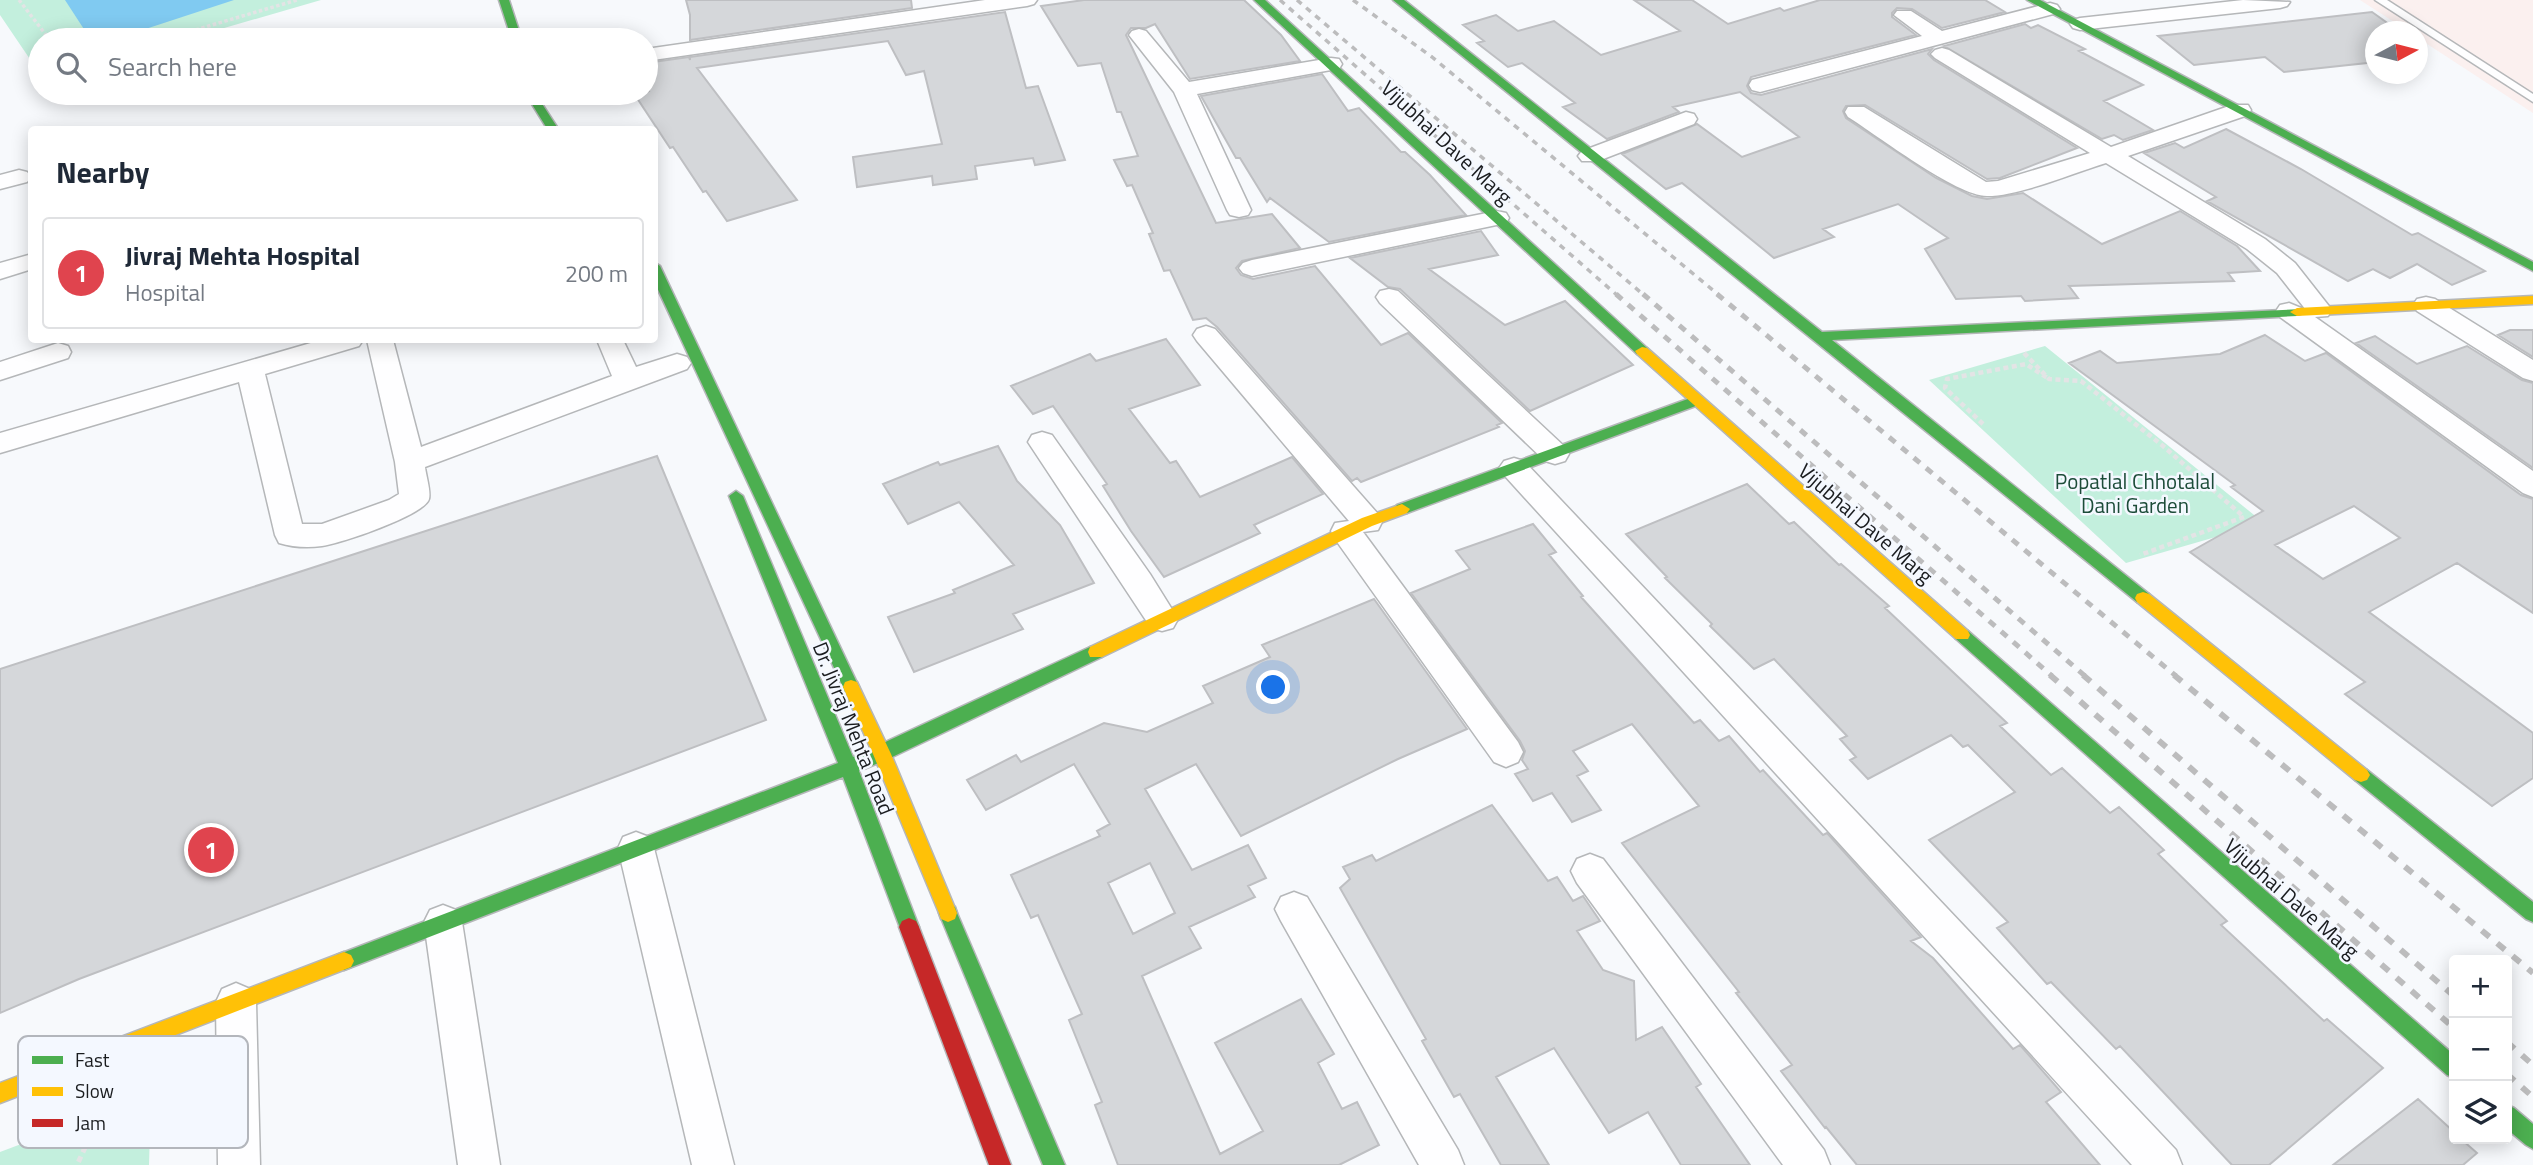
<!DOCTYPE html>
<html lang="en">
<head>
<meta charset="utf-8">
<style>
	:root { --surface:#fff; --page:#f2f2f3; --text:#1f2937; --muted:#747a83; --line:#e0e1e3; --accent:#67696c }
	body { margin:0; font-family:"Titillium Web",sans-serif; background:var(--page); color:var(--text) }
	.controls { position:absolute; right:21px; bottom:21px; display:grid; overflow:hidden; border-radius:7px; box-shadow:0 4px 18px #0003 }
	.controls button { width:63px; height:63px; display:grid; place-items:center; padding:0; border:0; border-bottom:2px solid var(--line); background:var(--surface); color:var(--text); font:35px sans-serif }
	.compass { position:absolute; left:2365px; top:21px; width:63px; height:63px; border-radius:50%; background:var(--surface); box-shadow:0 4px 18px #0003; rotate:83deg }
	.you { position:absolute; left:1274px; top:688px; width:24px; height:24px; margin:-18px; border:5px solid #fff; border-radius:50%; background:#1a73e8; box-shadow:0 0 0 10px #1a73e833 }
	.badge { display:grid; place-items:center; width:46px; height:46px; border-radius:50%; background:var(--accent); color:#fff; font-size:23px; font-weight:700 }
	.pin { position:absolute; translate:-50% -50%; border:4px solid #fff; box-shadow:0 2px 7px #0006 }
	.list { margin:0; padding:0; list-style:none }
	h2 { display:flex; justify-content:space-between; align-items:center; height:91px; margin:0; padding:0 28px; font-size:30px }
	h2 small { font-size:23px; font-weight:400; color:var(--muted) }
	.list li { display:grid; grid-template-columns:46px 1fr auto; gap:21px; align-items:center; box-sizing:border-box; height:112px; margin:0 14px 14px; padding:0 14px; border:2px solid var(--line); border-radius:7px }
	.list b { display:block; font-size:26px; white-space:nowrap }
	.list p { margin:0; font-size:23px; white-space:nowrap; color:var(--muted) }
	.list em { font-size:23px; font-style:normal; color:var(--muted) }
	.icon { flex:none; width:38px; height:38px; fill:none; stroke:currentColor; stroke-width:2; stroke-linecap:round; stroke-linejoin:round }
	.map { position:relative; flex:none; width:2533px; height:1165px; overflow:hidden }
	.search { position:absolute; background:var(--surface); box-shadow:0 4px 18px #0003; left:28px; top:28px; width:630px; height:77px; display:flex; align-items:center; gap:18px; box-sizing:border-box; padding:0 24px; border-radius:38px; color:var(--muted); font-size:26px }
	.panel { position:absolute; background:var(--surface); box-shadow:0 4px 18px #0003; left:28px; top:126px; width:630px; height:217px; border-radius:7px }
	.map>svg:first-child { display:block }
	.education { fill:#fbf0ef }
	.green { fill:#c3efdd }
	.water { fill:#80caf1 }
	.building { fill:#d5d7da; stroke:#bebfc2; stroke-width:2; fill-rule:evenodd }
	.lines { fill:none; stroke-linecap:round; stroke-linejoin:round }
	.lane-casing { stroke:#b5b7b9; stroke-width:3 }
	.street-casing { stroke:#b5b7b9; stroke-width:3 }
	.fast-casing { stroke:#b5b7b9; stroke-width:3 }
	.slow-casing { stroke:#b5b7b9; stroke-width:3 }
	.jam-casing { stroke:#b5b7b9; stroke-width:3 }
	.path-far2 { stroke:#e3e4e5; stroke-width:3.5; stroke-dasharray:3.5 2.5; stroke-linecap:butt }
	.path-far1 { stroke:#e3e4e5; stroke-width:4.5; stroke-dasharray:5 3.5; stroke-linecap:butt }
	.path { stroke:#e3e4e5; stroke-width:5; stroke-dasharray:6 4.5; stroke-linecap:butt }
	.lane { fill:#fefeff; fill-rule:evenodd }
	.street { fill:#fefeff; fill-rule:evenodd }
	.fast { fill:#4caf50; fill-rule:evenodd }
	.slow { fill:#ffc107; fill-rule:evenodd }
	.jam { fill:#c62828; fill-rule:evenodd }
	.rail-far2 { stroke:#bcbcbd; stroke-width:3.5; stroke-dasharray:6 6; stroke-linecap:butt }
	.rail-far1 { stroke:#bcbcbd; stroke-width:5; stroke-dasharray:8 8; stroke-linecap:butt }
	.rail { stroke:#bcbcbd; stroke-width:6; stroke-dasharray:10 10; stroke-linecap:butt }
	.labels { text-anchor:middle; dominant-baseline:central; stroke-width:5; stroke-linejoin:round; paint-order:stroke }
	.street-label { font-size:21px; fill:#1a1c1f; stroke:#f4f8ff }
	.park-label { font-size:21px; fill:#1c4c39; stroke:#f4f8ff }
	.key { fill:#f4f8ff; stroke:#b3b6bc; stroke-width:2 }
	.key-label { font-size:19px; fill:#1a1c1f }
</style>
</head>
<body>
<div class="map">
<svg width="2533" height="1165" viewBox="0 0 2533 1165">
	<rect width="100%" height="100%" fill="#f7f9fc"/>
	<path class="education" d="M2360,0H2533V113L2418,38V32L2408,31Z"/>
	<path class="green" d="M0,0H321L183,40H40V74L0,15Z
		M2045,346L2264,523L2126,563L1929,380Z
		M151,1095L149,1165H0V1152Z"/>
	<path class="water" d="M65,0H234L112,40H91Z"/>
	<path class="building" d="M686,0H911L912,8L690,40V15Z
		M1084,0H1244L1281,35L1300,61L1190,79L1155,24L1146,28H1131L1126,35L1216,223L1272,214L1300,248L1242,261L1236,268L1241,275L1253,279L1315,266L1381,345L1408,333L1502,423L1497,425L1499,427L1361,482L1357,478L1352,481L1217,327L1206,318L1193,320L1170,270L1164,271L1149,234L1153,233L1132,185L1127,186L1114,160L1138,156L1121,112H1117L1101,63L1078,66L1041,6Z
		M1634,0H1692L1728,24L1780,8L1784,11L1820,0H1985L2005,12L1942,28L1912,9L1897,8L1892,13V17L1916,35L1751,77L1747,86L1751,93L1761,95L1932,49L1928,54L1934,60L2077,148L2000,178L1987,179L1865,105L1846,106L1843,111L1846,118L1936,178L1972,196L1987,199L2023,193L2102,244L2180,211L2237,246L2260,271L2228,273L2234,281L2069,286L2078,298L2025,301L2021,296L1956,299L1925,249L1948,238L1898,204L1823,229L1834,237L1774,258L1682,183L1666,189L1622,154L1697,124L1742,157L1799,137L1740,92L1673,107L1679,112L1607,139L1563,107L1575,103L1522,63L1508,67L1477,43L1484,41L1463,25L1496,15L1518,31L1554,21L1601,55L1680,31Z
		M1005,12L1026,88L1038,86L1065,160L1035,165L1033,158L975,166L977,179L933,185L932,176L857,187L853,157L942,144L924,71L906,75L888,41L697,68L797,200L727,221L706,191L703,192L673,147L670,148L635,95L649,91L646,85V63L689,57L690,60V57Z
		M2372,12L2400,32H2376V62L2284,72L2265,57L2194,65L2158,36Z
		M2025,24L2031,28L2038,25L2085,49L2079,51L2143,85L2104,101L2153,130L2123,140L2114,135L2102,139L1944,46Z
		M1322,74L1348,111L1359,108L1401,152H1405L1430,175L1466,215L1329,242L1270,198L1267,202L1240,158H1236L1201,96Z
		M2226,129L2301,169L2412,235L2418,233L2485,271L2452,285L2417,264L2390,278L2373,269L2348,281L2207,201L2216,197L2144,153L2175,143L2184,148Z
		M1481,231L1498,255L1429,269L1505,325L1565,301L1633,365L1530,411L1400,289L1388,287L1350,258Z
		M2510,330H2533V357L2498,335Z
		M2265,335L2305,361L2326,353L2521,495L2533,499V613L2457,563L2369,612L2533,733V778L2492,806L2345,694L2365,682L2190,552L2263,511L2231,487L2235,485L2069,363L2100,351L2117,363L2220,354ZM2354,506L2400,538L2323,579L2275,545Z
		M2375,336L2417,364L2467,346L2522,380L2533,383V468L2356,343Z
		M1166,339L1200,385L1129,409L1170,463L1176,461L1200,497L1292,457L1323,494L1254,525L1260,533L1164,577L1131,531L1103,486L1107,484L1053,406L1033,414L1011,386L1090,354L1096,361Z
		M998,446L1017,481L1060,525L1094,583L1013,614L1023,629L914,672L888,617L955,593L953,590L1014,565L959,502L908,524L883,484L938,462L940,465Z
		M657,456L766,720L79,979L0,1013V669Z
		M1747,484L1789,524L1794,522L1839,565L1841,564L1889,606L1885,608L2007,723L2000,726L2051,775L2062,768L2110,813L2119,807L2164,850L2158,854L2227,921L2221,925L2324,1021L2327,1019L2383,1068L2269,1165H2232L2120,1046L2116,1049L2051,982L2047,984L1997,928L2008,922L1929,840L2015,792L1968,745L1963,747L1951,735L1868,779L1850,760L1856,757L1840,739L1847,736L1774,659L1754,669L1710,626L1712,624L1665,578L1667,577L1626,534Z
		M1533,524L1556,552L1549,555L1583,596L1581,597L1694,723L1700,720L1719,741L1729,736L1760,772L1763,770L1823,835L1827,833L1921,937L1911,941L1933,958L2013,1049L2020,1045L2061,1092L2046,1102L2100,1165H1857L1826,1127L1825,1128L1781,1071L1792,1065L1736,993L1739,992L1622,843L1699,806L1632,724L1573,751L1588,771L1577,776L1601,810L1572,822L1552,793L1533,801L1515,774L1528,769L1522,760L1525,751L1520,741L1411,593L1470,569L1456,551Z
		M1374,599L1467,729L1398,759L1241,836L1196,764L1145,789L1192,870L1248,845L1266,878L1248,886L1255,897L1189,927L1201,948L1142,976L1220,1154L1263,1131L1215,1043L1301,999L1334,1054L1318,1063L1342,1109L1357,1102L1379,1145L1339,1165H1118L1095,1105L1102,1102L1069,1020L1082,1014L1038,915L1031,918L1011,875L1100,836L1097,831L1110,824L1074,764L986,810L967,780L1016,755L1021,762L1104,723L1147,732L1213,703L1203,686L1270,657L1262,645ZM1150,863L1175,913L1133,934L1108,883Z
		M1492,805L1548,881L1557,877L1573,901L1583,896L1600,921L1577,931L1603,970L1634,981L1636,1040L1662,1027L1701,1084L1696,1087L1750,1165H1681L1648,1112L1609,1133L1554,1048L1496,1077L1549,1165H1501L1460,1094L1454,1097L1422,1041L1426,1039L1340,888L1350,879L1343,867L1372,855L1376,861Z
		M2418,1099L2454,1132V1139H2461L2477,1153L2463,1165H2333Z"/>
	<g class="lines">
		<g class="lane-casing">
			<path id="lane" d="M2375,0H2387L2533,94V102Z"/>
		</g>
		<g class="street-casing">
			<path id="street" d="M985,0H1037L1034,4L1027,6L646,61V49Z
				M2243,0L2290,2L2287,6L2280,8L2080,30L2073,28L2070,24L2073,20L2080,18Z
				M2050,3L2057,5L2060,9L2057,13L1760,92L1752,90L1749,85L1752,80L1922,36L1894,15L1897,11H1911L1942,31Z
				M1139,29L1146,31L1189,82L1331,58L1339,59L1342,64L1339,69L1331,70L1197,94L1251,210L1248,215L1239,217L1230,215L1227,210L1174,92L1129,35L1132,31Z
				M1942,48L1949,50L2111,147L2232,105H2248L2251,110L2248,115L2128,156L2265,239L2295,263L2332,310L2328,316L2315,317L2533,471V497L2523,493L2280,317L2276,311L2280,305L2289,303L2306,310L2277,273L2247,249L2106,163C2073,173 2020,196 1987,196C1956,196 1877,135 1848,117L1845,112L1848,107H1864L1986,182L1998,181L2090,153L1935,58L1931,54L1935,50Z
				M1686,112L1694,114L1697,119L1694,124L1598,161H1582L1578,156L1582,151Z
				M19,170L27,172L31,177L27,182L0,189V175Z
				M1497,211L1506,213L1509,218L1506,223L1252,276L1243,273L1239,268L1243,263L1252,260Z
				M32,254V269L0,279V263Z
				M1389,289L1398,291L1565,447L1569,454L1565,461L1555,464L1545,461L1380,303L1376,297L1380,291Z
				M2426,297L2435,299L2533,360V381L2523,378L2417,311L2413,305L2417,299Z
				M1206,326L1215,329L1378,514L1382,522L1378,530L1363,532L1518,742L1523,752L1518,762L1506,767L1494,762L1335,539L1331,531L1335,523L1349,521L1197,341L1193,335L1197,329Z
				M321,340H363L359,346L265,374L302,524H322L389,500L399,494L395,462L367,340H393L421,447L612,376L597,340H623L636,367L677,354L687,357L691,363L687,369L425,467C426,476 431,491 429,499C425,515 339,544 322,546C308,548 292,547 279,543L275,535L239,382L0,453V433Z
				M58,343L68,346L71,352L68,358L0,380V362Z
				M1042,432L1052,435L1150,574L1178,619L1173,628L1162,631L1151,628L1028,442L1032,435Z
				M1514,458L1524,461L2176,1150L2182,1165H2132L1504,475L1499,468L1504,461Z
				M636,832L649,837L654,848L734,1165H692L618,848L623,837Z
				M1590,854L1603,859L1824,1150L1830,1165H1783L1577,883L1571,871L1577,859Z
				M1294,892L1307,897L1458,1150L1464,1165H1419L1281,921L1275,909L1281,897Z
				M443,905L456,910L462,922L500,1165H458L424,922L430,910Z
				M236,983L250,989L256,1002L260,1165H218L216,1002L222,989Z"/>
		</g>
		<g class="fast-casing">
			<path id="fast" d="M499,0H509L522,40H512Z
				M1254,0H1265L1647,348L1649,351L1647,354H1637Z
				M1393,0H1404L1822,332L2302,309V315L2297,316L1832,340L2149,594L2151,598L2149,602H2137Z
				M2027,0H2040L2533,262V271Z
				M525,93H535L559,130H548Z
				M654,262L660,266L859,687L857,692L851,694L845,692L843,687L654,281Z
				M1696,396L1703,401L1701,404L1407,513H1397L1394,509L1397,505Z
				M736,491L743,496L853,757L1090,647H1102L1104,652L1102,657L888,759L859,771L919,927L916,933L909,936L902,933L843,777L344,970L337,967L334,961L337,955L838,763L729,496Z
				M1962,629L1968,631L2454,1055V1078L2447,1075L1956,639L1954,635L1956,631Z
				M2361,768L2367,770L2533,902V922L2526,919L2355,780L2352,775L2355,770Z
				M948,904L955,907L957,913L1065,1165H1043L939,913L941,907Z
				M2507,1105L2514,1108L2533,1124V1149L2526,1145L2507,1129Z"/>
		</g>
		<g class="slow-casing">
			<path id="slow" d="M2533,296V304L2297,316L2290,312L2297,308Z
				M1642,347L1647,348L1968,631L1970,635L1968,639H1956L1637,354L1635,351Z
				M1402,504L1410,509L1407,513L1372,526L1102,657H1090L1088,652L1090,647L1362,518Z
				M2143,592L2149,594L2367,770L2370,775L2367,780L2361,782L2355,780L2137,602L2135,598L2137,594Z
				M851,680L857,682L891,754L957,913L955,919L948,922L941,919L939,913L873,754L843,687L845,682Z
				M344,952L351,955L354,961L351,967L0,1103V1083Z"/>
		</g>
		<g class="jam-casing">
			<path id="jam" d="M909,918L916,921L919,927L1011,1165H989L899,927L902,921Z"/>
		</g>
		<path class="path-far2" d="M19,0L50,40
			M161,40L297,0"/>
		<path class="path-far1" d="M2024,353L2049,379L2081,381L2163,446L2244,517L2140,555
			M1983,424L1945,388L1947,379L2026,364L2049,379"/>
		<path class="path" d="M68,1126L88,1141L77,1165"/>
		<use href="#lane" class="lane"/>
		<use href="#street" class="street"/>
		<use href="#fast" class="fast"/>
		<use href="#slow" class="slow"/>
		<use href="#jam" class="jam"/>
		<path class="rail-far2" d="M1280,0L1618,296
			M1297,0L1645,296
			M1353,0L1432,57L1720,296"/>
		<path class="rail-far1" d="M1616,294L2052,676
			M1643,294L2085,676
			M1717,294L2176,676"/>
		<path class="rail" d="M2050,675L2454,1028
			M2083,675L2454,996
			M2174,675L2533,973
			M2507,1042L2533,1065
			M2507,1074L2533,1097"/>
	</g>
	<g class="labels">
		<g class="street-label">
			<text transform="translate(1447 142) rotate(43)">Vijubhai Dave Marg</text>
			<text transform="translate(1866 523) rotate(41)">Vijubhai Dave Marg</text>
			<text transform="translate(854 728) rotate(68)">Dr. Jivraj Mehta Road</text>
			<text transform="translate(2292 898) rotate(41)">Vijubhai Dave Marg</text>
		</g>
		<g class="park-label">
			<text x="2135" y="481">Popatlal Chhotalal<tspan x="2135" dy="24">Dani Garden</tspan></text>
		</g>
	</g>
	<rect x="18" y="1036" width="230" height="112" rx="10" class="key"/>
	<rect x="32" y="1056" width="31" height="8" fill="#4caf50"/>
	<rect x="32" y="1087" width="31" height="9" fill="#ffc107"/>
	<rect x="32" y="1119" width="31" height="8" fill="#c62828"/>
	<g class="key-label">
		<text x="75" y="1067">Fast</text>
		<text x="75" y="1098">Slow</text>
		<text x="75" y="1130">Jam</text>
	</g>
</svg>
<div class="controls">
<button>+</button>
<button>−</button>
<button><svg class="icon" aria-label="layers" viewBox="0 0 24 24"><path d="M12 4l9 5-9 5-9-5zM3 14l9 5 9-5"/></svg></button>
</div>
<svg class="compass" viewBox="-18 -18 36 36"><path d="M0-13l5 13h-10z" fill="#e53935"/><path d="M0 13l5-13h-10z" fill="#747a83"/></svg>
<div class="you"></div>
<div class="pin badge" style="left:211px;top:850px;background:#e0444e">1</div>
<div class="search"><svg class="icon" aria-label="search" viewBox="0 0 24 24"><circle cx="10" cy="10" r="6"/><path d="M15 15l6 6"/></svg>Search here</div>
<section class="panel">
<h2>Nearby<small></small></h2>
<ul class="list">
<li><span class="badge" style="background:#e0444e">1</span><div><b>Jivraj Mehta Hospital</b><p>Hospital</p></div><em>200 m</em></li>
</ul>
</section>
</div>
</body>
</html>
